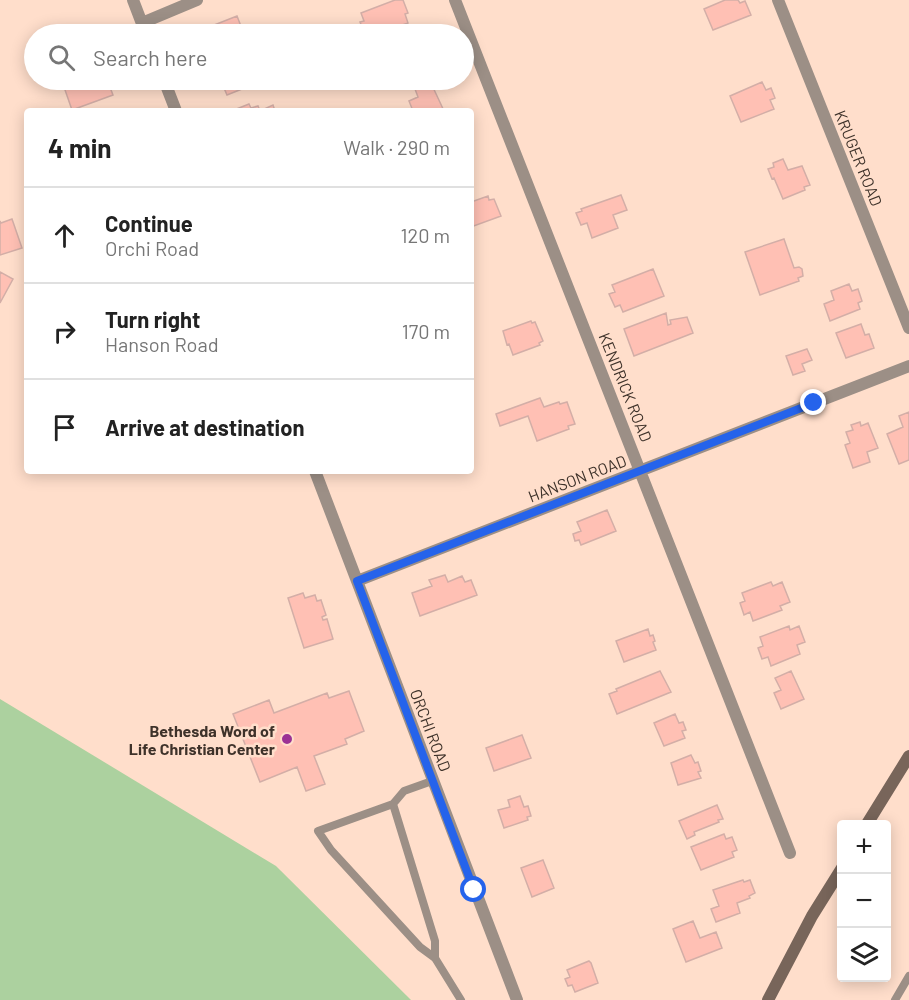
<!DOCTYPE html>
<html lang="en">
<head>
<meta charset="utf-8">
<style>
	:root { --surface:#fff; --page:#f2f2f2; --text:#222; --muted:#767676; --line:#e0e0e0 }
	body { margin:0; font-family:Barlow,sans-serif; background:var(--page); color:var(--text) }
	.controls { position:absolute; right:18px; bottom:18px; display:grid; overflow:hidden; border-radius:6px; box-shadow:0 3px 15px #0003 }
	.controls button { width:54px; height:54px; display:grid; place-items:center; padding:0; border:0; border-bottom:2px solid var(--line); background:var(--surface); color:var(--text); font:30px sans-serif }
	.stop { position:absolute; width:18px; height:18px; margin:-14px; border:4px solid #2563eb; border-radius:50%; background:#fff }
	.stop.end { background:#2563eb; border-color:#fff; box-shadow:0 2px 6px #0008 }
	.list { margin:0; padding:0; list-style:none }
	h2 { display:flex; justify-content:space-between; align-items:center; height:78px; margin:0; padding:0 24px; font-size:26px }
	h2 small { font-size:20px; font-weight:400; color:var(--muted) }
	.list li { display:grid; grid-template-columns:39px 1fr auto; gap:18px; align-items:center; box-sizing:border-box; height:96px; padding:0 24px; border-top:2px solid var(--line) }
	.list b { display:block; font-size:22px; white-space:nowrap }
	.list p { margin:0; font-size:20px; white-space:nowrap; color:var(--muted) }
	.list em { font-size:20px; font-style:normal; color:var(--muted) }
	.icon { flex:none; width:33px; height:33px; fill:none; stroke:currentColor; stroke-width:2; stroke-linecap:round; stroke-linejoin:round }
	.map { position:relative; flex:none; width:909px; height:1000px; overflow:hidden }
	.search { position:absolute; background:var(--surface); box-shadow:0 3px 15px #0003; left:24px; top:24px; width:450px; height:66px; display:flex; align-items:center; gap:15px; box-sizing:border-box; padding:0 21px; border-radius:33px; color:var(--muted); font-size:22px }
	.panel { position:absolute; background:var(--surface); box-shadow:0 3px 15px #0003; left:24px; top:108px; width:450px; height:366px; border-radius:6px }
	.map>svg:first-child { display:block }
	.green { fill:#acd19f }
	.building { fill:#ffc0b4; stroke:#d3aea7; stroke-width:1.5 }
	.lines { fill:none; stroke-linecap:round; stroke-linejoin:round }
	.lane { stroke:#9c8f86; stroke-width:8 }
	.street { stroke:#9c8f86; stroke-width:12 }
	.secondary { stroke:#78655a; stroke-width:12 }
	.route { stroke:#2563eb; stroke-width:8 }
	.poi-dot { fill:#9b3295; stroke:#ffdecb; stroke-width:2 }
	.labels { text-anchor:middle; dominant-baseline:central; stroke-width:5; stroke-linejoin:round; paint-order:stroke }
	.street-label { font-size:16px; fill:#3e322a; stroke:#ffdecb }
	.poi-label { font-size:16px; font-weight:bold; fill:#3e322a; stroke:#ffdecb; text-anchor:end }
</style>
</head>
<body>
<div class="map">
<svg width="909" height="1000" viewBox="0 0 909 1000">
	<rect width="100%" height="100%" fill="#ffdecb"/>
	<path class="green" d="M0,699L276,866L411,1000H0Z"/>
	<path class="building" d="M395,0H403L408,13L405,14L408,23L378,34H365L360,22L364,21L361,13Z
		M725,0H738L740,3L745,1L751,15L713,30L704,9Z
		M237,16L244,34H200L199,31Z
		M84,80H109L108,82L113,95L72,110L64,87Z
		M221,80H262V81L227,95L224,88L221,89L217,82Z
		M762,82L766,90L771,88L775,98L770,100L774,109L741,122L730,96Z
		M431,83L444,111H413L409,101L418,97L415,89Z
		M249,104L251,108L258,106L260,111L273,105L275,111L234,110Z
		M783,159L788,170L802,166L810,185L804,187L805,190L783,199L774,178L772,179L768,169L774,167L773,163Z
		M621,195L627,210L613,215L618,228L592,238L587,223L581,225L576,213L582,211L581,209Z
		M488,196L489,200L494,199L501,216L471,227V202Z
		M12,219L22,248L0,255V221L1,223Z
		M784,239L794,268L799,267L802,269L803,276L798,278L799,281L760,295L745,252Z
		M653,269L664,296L623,312L620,305L615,307L609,294L615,292L612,285Z
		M0,272L13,279L0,303Z
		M849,284L852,291L858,289L862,301L858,303L860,309L830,321L824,304L834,300L831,291Z
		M666,313L668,325L671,324L670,320L687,317L693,333L634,356L624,329Z
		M531,321L532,323L535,322L543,341L539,343L540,345L513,355L509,344L507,345L503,331Z
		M861,324L865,335L869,334L874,348L846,358L836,333Z
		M807,349L812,360L802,364L805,371L793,375L786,356Z
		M540,398L544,407L559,402L560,404L567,402L575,424L568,426L569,429L537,441L528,416L500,426L496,414Z
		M909,412V460L899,464L887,434L903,427L899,416Z
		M860,422L861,426L868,423L878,448L867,452L870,462L853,468L845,445L850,443L846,432L853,430L851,425Z
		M607,510L616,531L581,545L579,540L575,541L573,534L581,531L577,522Z
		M445,575L448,582L462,576L465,582L471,580L477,595L420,616L412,593L432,586L429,580Z
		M771,582L773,586L782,582L790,602L780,606L782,610L753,621L750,612L744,615L740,603L745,601L742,593Z
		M303,593L305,598L315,595L317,601L321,600L326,615L322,617L323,620L327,619L333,639L304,648L288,598Z
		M789,626L790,630L799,626L805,642L797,645L800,654L771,666L768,657L762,659L758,648L763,646L760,637Z
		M648,629L650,636L653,635L655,641L653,642L656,650L624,662L616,641Z
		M660,671L671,692L617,714L609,694L617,691L616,689Z
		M791,671L804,699L781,709L774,693L781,690L775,678Z
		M349,691L364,731L345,739L347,744L314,756L325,784L306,791L297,767L260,782L233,714L269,700L274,713L327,693L329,698Z
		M675,714L679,723L683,722L686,730L682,731L685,738L664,746L654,723Z
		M522,735L531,758L494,771L486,748Z
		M691,755L695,763L698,762L701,771L698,772L701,778L678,785L671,763Z
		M520,796L524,807L528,806L531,816L527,817L528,820L504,828L498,810L510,807L508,800Z
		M717,805L723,819L718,820L719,822L694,832L695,835L687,839L679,821Z
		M724,834L726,839L732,837L737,850L732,852L734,857L701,870L691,847Z
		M543,860L554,888L532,897L521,868Z
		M743,880L744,882L750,880L755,893L749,896L750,898L737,903L740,913L716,922L711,909L719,906L713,890Z
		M693,921L700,938L716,932L722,948L686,962L673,929Z
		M589,961L591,963L598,983L575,992L572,985L568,986L565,979L570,977L567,970Z"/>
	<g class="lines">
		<path class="lane" d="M432,781L404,791L393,804L318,831L331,850L420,947L435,958L461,1000
			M393,804L435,941V958
			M895,1000L909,976"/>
		<path class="street" d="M133,0L146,34
			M455,0L790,853
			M778,0L909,328
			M142,23L197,0
			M164,80L176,111
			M315,471L517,1000
			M357,581L909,366"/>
		<path class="secondary" d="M867,824L909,756
			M768,1000L812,916L842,868"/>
	</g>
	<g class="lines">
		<path class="route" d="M474,890L357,581L814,403"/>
	</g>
	<circle class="poi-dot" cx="287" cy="739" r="6"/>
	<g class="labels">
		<g class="street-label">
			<text transform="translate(859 158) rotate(68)">KRUGER ROAD</text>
			<text transform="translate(626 387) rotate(68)">KENDRICK ROAD</text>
			<text transform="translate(577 478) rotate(-21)">HANSON ROAD</text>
			<text transform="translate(431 730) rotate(69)">ORCHI ROAD</text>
		</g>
		<g class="poi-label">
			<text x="275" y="730">Bethesda Word of<tspan x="275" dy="18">Life Christian Center</tspan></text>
		</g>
	</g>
</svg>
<div class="controls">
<button>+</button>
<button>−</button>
<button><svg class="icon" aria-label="layers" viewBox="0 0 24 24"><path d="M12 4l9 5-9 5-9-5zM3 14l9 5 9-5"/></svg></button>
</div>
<div class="stop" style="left:474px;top:890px"></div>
<div class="stop end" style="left:814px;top:403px"></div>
<div class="search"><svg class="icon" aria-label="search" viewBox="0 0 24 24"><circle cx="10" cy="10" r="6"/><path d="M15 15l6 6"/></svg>Search here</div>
<section class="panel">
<h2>4 min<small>Walk · 290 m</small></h2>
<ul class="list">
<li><svg class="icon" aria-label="ahead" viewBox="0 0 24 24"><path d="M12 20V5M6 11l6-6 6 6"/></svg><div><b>Continue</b><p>Orchi Road</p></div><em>120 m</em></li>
<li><svg class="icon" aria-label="right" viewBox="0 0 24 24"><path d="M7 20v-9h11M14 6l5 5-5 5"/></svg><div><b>Turn right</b><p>Hanson Road</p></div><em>170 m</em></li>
<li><svg class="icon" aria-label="arrive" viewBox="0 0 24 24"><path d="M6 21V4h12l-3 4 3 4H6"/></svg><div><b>Arrive at destination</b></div></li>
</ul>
</section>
</div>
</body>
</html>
